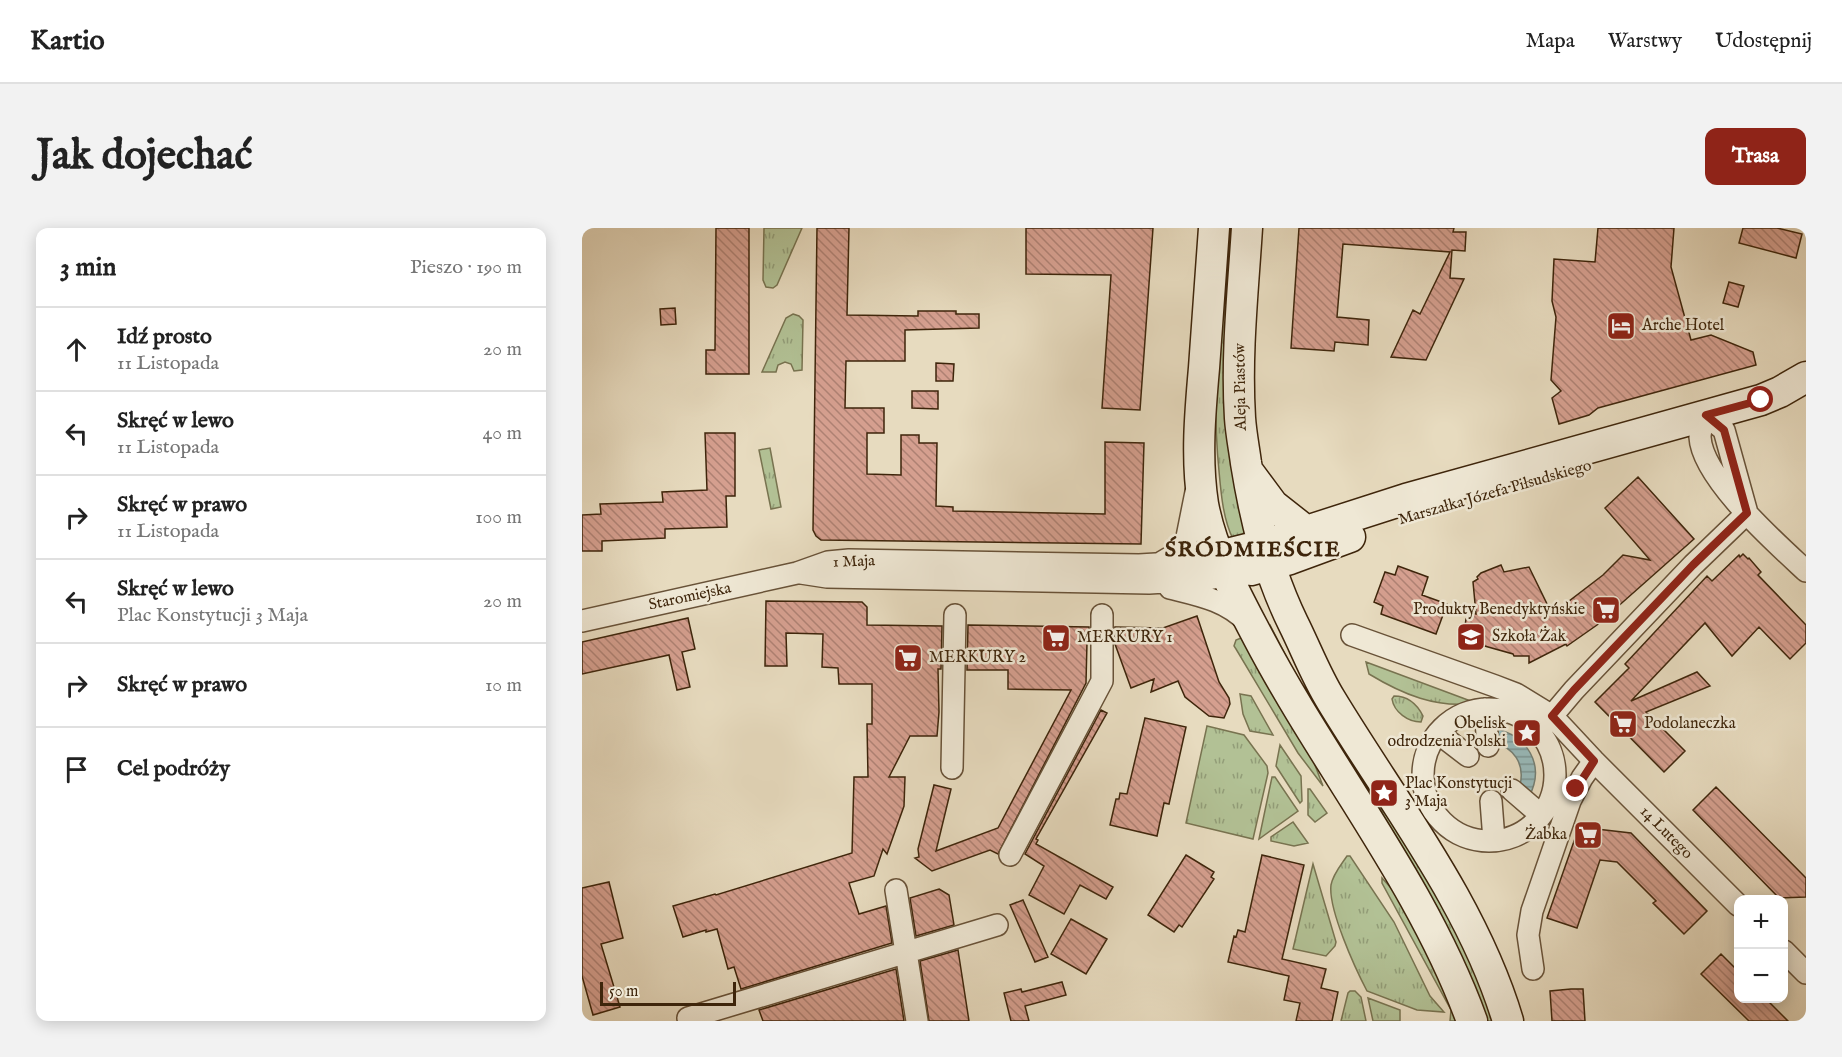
<!DOCTYPE html>
<html lang="pl">
<head>
<meta charset="utf-8">
<style>
	:root { --surface:#fff; --page:#f2f2f2; --text:#222; --muted:#767676; --line:#e0e0e0; --accent:#8f2418 }
	body { margin:0; font-family:"IM FELL English",serif; background:var(--page); color:var(--text) }
	.controls { position:absolute; right:18px; bottom:18px; display:grid; overflow:hidden; border-radius:12px; box-shadow:0 3px 15px #0003 }
	.controls button { width:54px; height:54px; display:grid; place-items:center; padding:0; border:0; border-bottom:2px solid var(--line); background:var(--surface); color:var(--text); font:30px sans-serif }
	.scale { position:absolute; left:18px; bottom:15px; width:136px; box-sizing:border-box; padding-left:6px; border:3px solid #3e250b; border-top:0; font-size:16px; line-height:21px; white-space:nowrap; color:#3e250b; -webkit-text-stroke:4px #efe8d5; paint-order:stroke }
	.stop { position:absolute; width:18px; height:18px; margin:-14px; border:4px solid #8f2418; border-radius:50%; background:#fff }
	.stop.end { background:#8f2418; border-color:#fff; box-shadow:0 2px 6px #0008 }
	.list { margin:0; padding:0; list-style:none }
	h2 { display:flex; justify-content:space-between; align-items:center; height:78px; margin:0; padding:0 24px; font-size:26px }
	h2 small { font-size:20px; font-weight:400; color:var(--muted) }
	.list li { display:grid; grid-template-columns:39px 1fr auto; gap:18px; align-items:center; box-sizing:border-box; height:84px; padding:0 24px; border-top:2px solid var(--line) }
	.list b { display:block; font-size:22px; white-space:nowrap }
	.list p { margin:0; font-size:20px; white-space:nowrap; color:var(--muted) }
	.list em { font-size:20px; font-style:normal; color:var(--muted) }
	.icon { flex:none; width:33px; height:33px; fill:none; stroke:currentColor; stroke-width:2; stroke-linecap:round; stroke-linejoin:round }
	.map { position:relative; flex:none; width:1224px; height:793px; overflow:hidden; border-radius:12px }
	header { display:flex; align-items:center; gap:36px; box-sizing:border-box; height:84px; padding:0 30px; background:var(--surface); border-bottom:2px solid var(--line) }
	header strong { font-size:28px }
	nav { display:flex; gap:33px; margin-inline-start:auto; font-size:21px }
	.intro { display:flex; align-items:center; justify-content:space-between; box-sizing:border-box; height:144px; padding:0 36px }
	h1 { margin:0; font-size:42px }
	.button { padding:15px 27px; border-radius:12px; background:var(--accent); color:#fff; font-size:21px; font-weight:700 }
	main { display:flex; gap:36px; padding:0 36px }
	aside { flex:1; background:var(--surface); border-radius:12px; box-shadow:0 3px 15px #0003 }
	.map>svg:first-child { display:block }
	.grass { fill:url(#grass-tufts); stroke:#787350; stroke-width:1.5 }
	.water { fill:url(#water-rules); stroke:#747e73; stroke-width:1.5 }
	.building { fill:url(#building-back-hatch); stroke:#3e250b; stroke-width:1.5 }
	.lines { fill:none; stroke-linecap:round; stroke-linejoin:round }
	.street-casing { stroke:#685238; stroke-width:24 }
	.secondary-casing { stroke:#3e250b; stroke-width:33 }
	.street { stroke:#efe8d5; stroke-width:21 }
	.secondary { stroke:#efe8d5; stroke-width:30 }
	.route { stroke:#8f2418; stroke-width:8 }
	.labels { text-anchor:middle; dominant-baseline:central; stroke-width:5; stroke-linejoin:round; paint-order:stroke }
	.poi-label { font-size:16px; fill:#3e250b; stroke:#efe8d5; text-anchor:start }
	.street-label { font-size:16px; fill:#3e250b; stroke:#efe8d5 }
	.district-label { font-size:22px; font-weight:bold; letter-spacing:1.5px; fill:#3e250b; stroke:#efe8d5 }
</style>
</head>
<body>
<header>
<strong>Kartio</strong>
<nav><a>Mapa</a><a>Warstwy</a><a>Udostępnij</a></nav>
</header>
<div class="intro"><h1>Jak dojechać</h1><a class="button">Trasa</a></div>
<main>
<aside>
<h2>3 min<small>Pieszo · 190 m</small></h2>
<ul class="list">
<li><svg class="icon" aria-label="ahead" viewBox="0 0 24 24"><path d="M12 20V5M6 11l6-6 6 6"/></svg><div><b>Idź prosto</b><p>11 Listopada</p></div><em>20 m</em></li>
<li><svg class="icon" aria-label="left" viewBox="0 0 24 24"><path d="M17 20v-9H6M10 6l-5 5 5 5"/></svg><div><b>Skręć w lewo</b><p>11 Listopada</p></div><em>40 m</em></li>
<li><svg class="icon" aria-label="right" viewBox="0 0 24 24"><path d="M7 20v-9h11M14 6l5 5-5 5"/></svg><div><b>Skręć w prawo</b><p>11 Listopada</p></div><em>100 m</em></li>
<li><svg class="icon" aria-label="left" viewBox="0 0 24 24"><path d="M17 20v-9H6M10 6l-5 5 5 5"/></svg><div><b>Skręć w lewo</b><p>Plac Konstytucji 3 Maja</p></div><em>20 m</em></li>
<li><svg class="icon" aria-label="right" viewBox="0 0 24 24"><path d="M7 20v-9h11M14 6l5 5-5 5"/></svg><div><b>Skręć w prawo</b></div><em>10 m</em></li>
<li><svg class="icon" aria-label="arrive" viewBox="0 0 24 24"><path d="M6 21V4h12l-3 4 3 4H6"/></svg><div><b>Cel podróży</b></div></li>
</ul>
</aside>
<div class="map">
<svg width="1224" height="793" viewBox="0 0 1224 793">
	<defs>
		<pattern id="grass-tufts" width="24" height="20" patternUnits="userSpaceOnUse" patternTransform="scale(1.5)"><rect width="24" height="20" fill="#b2c195"/><path d="M3 7l-1-3M5 7V3M7 7l1-3M15 17l-1-3M17 17v-4M19 17l1-3" fill="none" stroke="#929d78"/></pattern>
		<pattern id="water-rules" width="6" height="5" patternUnits="userSpaceOnUse" patternTransform="scale(1.5)"><rect width="6" height="5" fill="#98b9b9"/><path d="M0 2.5h6" fill="none" stroke="#7d9695"/></pattern>
		<pattern id="building-back-hatch" width="6" height="6" patternUnits="userSpaceOnUse" patternTransform="scale(1.5)"><rect width="6" height="6" fill="#d59f8f"/><path d="M-1 5l2 2M0 0l6 6M5-1l2 2" fill="none" stroke="#ae8173"/></pattern>
	</defs>
	<rect width="100%" height="100%" fill="#e7dbbf"/>
	<filter id="stains"><feTurbulence type="fractalNoise" baseFrequency=".00333" numOctaves="4"/><feColorMatrix values="0 0 0 0 .2 0 0 0 0 .09 0 0 0 0 .02 0 0 0 .5 -.17"/></filter>
	<radialGradient id="worn" r=".72"><stop offset=".6" stop-color="#630" stop-opacity="0"/><stop offset="1" stop-color="#630" stop-opacity=".3"/></radialGradient>
	<path class="grass" d="M182,0H220L195,57L191,60L184,59L181,52Z
		M641,0L656,1L663,297L661,308L651,311C641,291 639,265 637,243C629,163 637,81 641,0Z
		M211,86L217,88L221,92L220,142L212,143L209,136L203,134L196,137L194,144H180L204,90Z
		M188,220L199,279L189,281L177,222Z
		M688,397L732,482L795,576L827,615L843,641L917,793H901L683,399Z
		M664,408L724,514L741,558L716,525L654,421L652,418L654,412Z
		M784,434L894,475C855,481 820,466 787,446Z
		M658,466L669,468L691,507L668,503L661,486Z
		M812,468C825,468 835,476 841,488L839,494C826,494 812,484 810,471Z
		M625,498L662,507L685,538L686,545L671,611L604,595Z
		M698,517L719,548L720,573L718,575L694,538Z
		M690,549H693L716,583L677,611Z
		M726,561H728L745,585L733,594L726,587Z
		M711,594L726,615L712,618L689,613V609Z
		M765,628H768L812,694L848,768L862,784L835,782L785,763C773,740 746,681 749,657C751,646 759,637 765,628Z
		M731,636L754,714L753,718L744,728L711,721Z
		M800,650L827,680L880,793H868L869,782L800,655Z
		M768,763H773L779,769L784,793H759L766,765Z
		M786,770L818,782V793H791Z"/>
	<path class="water" d="M911,500C945,507 964,536 947,569L938,557C943,536 932,519 911,515Z"/>
	<path class="building" d="M134,0H167V146H124V122H133Z
		M235,0H267L265,87L336,88V83H374V86H397V100L323,102V133H264L263,180H302V205H285V246L319,247V207H337V215H355L354,278L371,279V283L523,286V214L562,215L559,316L239,312L234,308L231,302Z
		M444,0H571L558,182L520,180L529,47L444,46Z
		M717,0H872L871,4H884L883,23L870,22L868,50L882,51L844,132L809,129L831,82L838,86L868,24L761,16L755,89L787,92L786,117L753,114L752,123L709,120Z
		M1016,0H1092L1089,39L1109,112L1129,107L1171,124L1174,137L1016,180L1007,187L977,196L970,170L979,163L969,152L974,89L970,73L972,31L1013,34Z
		M1161,0H1195L1220,6L1214,30L1157,15Z
		M1147,54L1162,58L1156,79L1141,75Z
		M93,80L94,96L79,97L78,81Z
		M354,135L372,136L371,153H354Z
		M330,163H356V181L330,180Z
		M123,205H153V268H144L145,299L83,301V310L20,313V323H0V287L19,286L18,276L81,274L80,264L125,262Z
		M1056,249L1112,311L1015,397L985,418L984,416L947,435V428H932L931,426L881,412L884,391L890,385L894,386L891,354L896,351L895,349L899,345L919,337L922,344L947,339L970,386L1021,347L1041,327L1068,332L1023,280Z
		M1161,326L1166,331L1167,330L1179,344L1176,347L1224,397V415L1208,431L1177,399L1150,428L1123,395L1049,473L1115,444L1128,458L1064,484L1103,523L1082,544L1013,474L1047,440L1043,436L1125,348L1130,353L1157,327L1158,329Z
		M816,338L846,349L840,367L865,376L854,406L799,386L801,378L792,374L803,344L813,347Z
		M184,373L280,374L285,379V397L360,398L359,441H356L357,484L355,508H328L307,549H323L322,578L305,626L301,621L292,648L267,655L277,686L304,678L310,715L159,761L152,739L146,741L135,701L124,704V702L101,709L91,678L133,666L134,667L270,625L272,549H286L285,496H290V456H257L256,440L240,439L241,406L204,405L205,438H183Z
		M615,388L637,454L647,470L648,476L642,490L627,488L603,469L596,453L569,464L572,451L549,460L533,416V399L581,400Z
		M106,390L113,421L100,424L108,459L95,462L87,427L0,446V414Z
		M386,397L507,399V414H505L504,455L416,626L408,622L350,643L333,630L337,629L336,621L352,557L369,561L354,623L416,600L489,462L426,461V442H385Z
		M519,482L525,485L454,611L456,612L454,616L531,659L524,671L498,657L482,686L447,667L462,638L443,626Z
		M563,490L604,499L587,576L582,575L575,608L528,597L534,571H537L538,565L545,566Z
		M1134,559L1224,650V669L1197,670L1111,582Z
		M997,599L1049,605L1125,683L1102,706L1071,675L1074,673L1035,634L1018,632L995,700L965,690Z
		M604,627L632,644L629,649L632,651L600,699L597,697L592,704L566,687Z
		M680,627L722,637L700,731L744,741L739,760L756,764L750,793H714L718,775L702,772L707,748L646,734L652,708L654,709L656,702L663,704Z
		M27,654L41,710L19,716L38,779L11,787L0,748V660Z
		M357,661L367,667L372,697L334,708L328,670Z
		M441,672L466,729L453,734L428,677Z
		M489,691L525,711L504,746L469,726Z
		M376,722L387,793H347L338,733Z
		M1139,726L1156,743V771H1184L1206,793H1167L1119,746Z
		M314,741L322,793H181L177,782Z
		M480,754L484,767L443,778L447,793H429L422,765L439,761L440,764Z
		M989,761H1001L1003,793H970L968,763Z"/>
	<g class="lines">
		<g class="street-casing">
			<path id="street" d="M1165,285L1142,202L1124,187C1122,193 1118,202 1118,209C1120,250 1195,316 1224,343
				M580,334L597,324L604,314L614,264
				M219,345L245,349L567,355L615,352L646,348
				M588,360C616,367 644,372 665,394
				M0,393L215,345L246,334L267,332L557,337L591,335L637,328
				M770,407L913,458L934,466L970,488L1012,533L1156,677
				M903,481L906,518
				M841 547a66 66 0 1 1 132 0a66 66 0 1 1-132 0Z
				M970,488L992,462L1111,337L1165,285
				M856,505L886,528
				M370,540L373,387
				M930,562L959,587
				M909,573L912,612
				M428,627L520,453V387
				M314,662L335,793
				M1202,723L1224,745
				M951,741L946,707L950,683L988,573L1000,550L1012,533
				M106,790L415,697"/>
		</g>
		<g class="secondary-casing">
			<path id="secondary" d="M632,0C629,47 625,93 622,140C618,185 614,231 621,276C630,324 654,367 676,409C744,539 840,655 890,793
				M665,0C661,63 654,127 658,190C659,205 662,220 664,235C673,291 686,344 711,395C724,421 734,448 749,472C812,576 891,676 926,793
				M668,246L691,277L724,303
				M637,328L681,317L824,271L1179,172L1198,164L1224,149
				M669,342L708,331L768,309"/>
		</g>
		<use href="#street" class="street"/>
		<use href="#secondary" class="secondary"/>
	</g>
	<g class="lines">
		<path class="route" d="M994,561L1012,533L970,488L992,462L1111,337L1165,285L1142,202L1124,187L1179,172"/>
	</g>
	<defs>
		<g id="hotel-square" transform="scale(1.5)"><rect x="-9" y="-9" width="18" height="18" rx="4" fill="#8f2418" stroke="#efe8d5"/><path d="M-6-4.5h1.5V1H6V5H4.5V3h-9V5H-6ZM-4 0a1.8 1.8 0 1 1 3.6 0ZM.5 0V-2.5h3Q6-2.5 6 0Z" fill="#fff"/></g>
		<g id="supermarket-square" transform="scale(1.5)"><rect x="-9" y="-9" width="18" height="18" rx="4" fill="#8f2418" stroke="#efe8d5"/><path d="M-6-5.5h2.5l.6 2H6L4.5 2H-2.5L-4.4-4H-6ZM-1.5 3.2a1.3 1.3 0 1 0 .1 0ZM3 3.2a1.3 1.3 0 1 0 .1 0Z" fill="#fff"/></g>
		<g id="school-square" transform="scale(1.5)"><rect x="-9" y="-9" width="18" height="18" rx="4" fill="#8f2418" stroke="#efe8d5"/><path d="M0-5L7-2L0 1L-7-2ZM-4 1L0 2.5L4 1V4Q0 6-4 4Z" fill="#fff"/></g>
		<g id="sight-square" transform="scale(1.5)"><rect x="-9" y="-9" width="18" height="18" rx="4" fill="#8f2418" stroke="#efe8d5"/><path d="M0-6L1.8-2.2L6-1.7L2.9 1.2L3.7 5.4L0 3.3L-3.7 5.4L-2.9 1.2L-6-1.7L-1.8-2.2Z" fill="#fff"/></g>
	</defs>
	<g fill-rule="evenodd">
		<use href="#hotel-square" x="1039" y="98"/>
		<use href="#supermarket-square" x="1024" y="382"/>
		<use href="#school-square" x="889" y="409"/>
		<use href="#supermarket-square" x="474" y="410"/>
		<use href="#supermarket-square" x="326" y="430"/>
		<use href="#supermarket-square" x="1041" y="496"/>
		<use href="#sight-square" x="945" y="505"/>
		<use href="#sight-square" x="802" y="565"/>
		<use href="#supermarket-square" x="1006" y="607"/>
	</g>
	<g class="labels">
		<g class="poi-label">
			<text x="1060" y="98">Arche Hotel</text>
			<text x="1003" y="382" text-anchor="end">Produkty Benedyktyńskie</text>
			<text x="910" y="409">Szkoła Żak</text>
			<text x="495" y="410">MERKURY 1</text>
			<text x="347" y="430">MERKURY 2</text>
			<text x="924" y="496" text-anchor="end">Obelisk<tspan x="924" dy="18">odrodzenia Polski</tspan></text>
			<text x="1062" y="496">Podolaneczka</text>
			<text x="823" y="556">Plac Konstytucji<tspan x="823" dy="18">3 Maja</tspan></text>
			<text x="985" y="607" text-anchor="end">Żabka</text>
		</g>
		<g class="street-label">
			<text transform="translate(659 159) rotate(-91)">Aleja Piastów</text>
			<text transform="translate(913 265) rotate(-16)">Marszałka Józefa Piłsudskiego</text>
			<text transform="translate(272 334) rotate(-2)">1 Maja</text>
			<text transform="translate(108 369) rotate(-12)">Staromiejska</text>
			<text transform="translate(1084 605) rotate(45)">14 Lutego</text>
		</g>
		<g class="district-label">
			<text x="671" y="322">ŚRÓDMIEŚCIE</text>
		</g>
	</g>
	<rect width="100%" height="100%" filter="url(#stains)"/>
	<rect width="100%" height="100%" fill="url(#worn)"/>
</svg>
<div class="controls">
<button>+</button>
<button>−</button>
</div>
<div class="scale">50 m</div>
<div class="stop" style="left:1179px;top:172px"></div>
<div class="stop end" style="left:994px;top:561px"></div>
</div>
</main>
</body>
</html>
